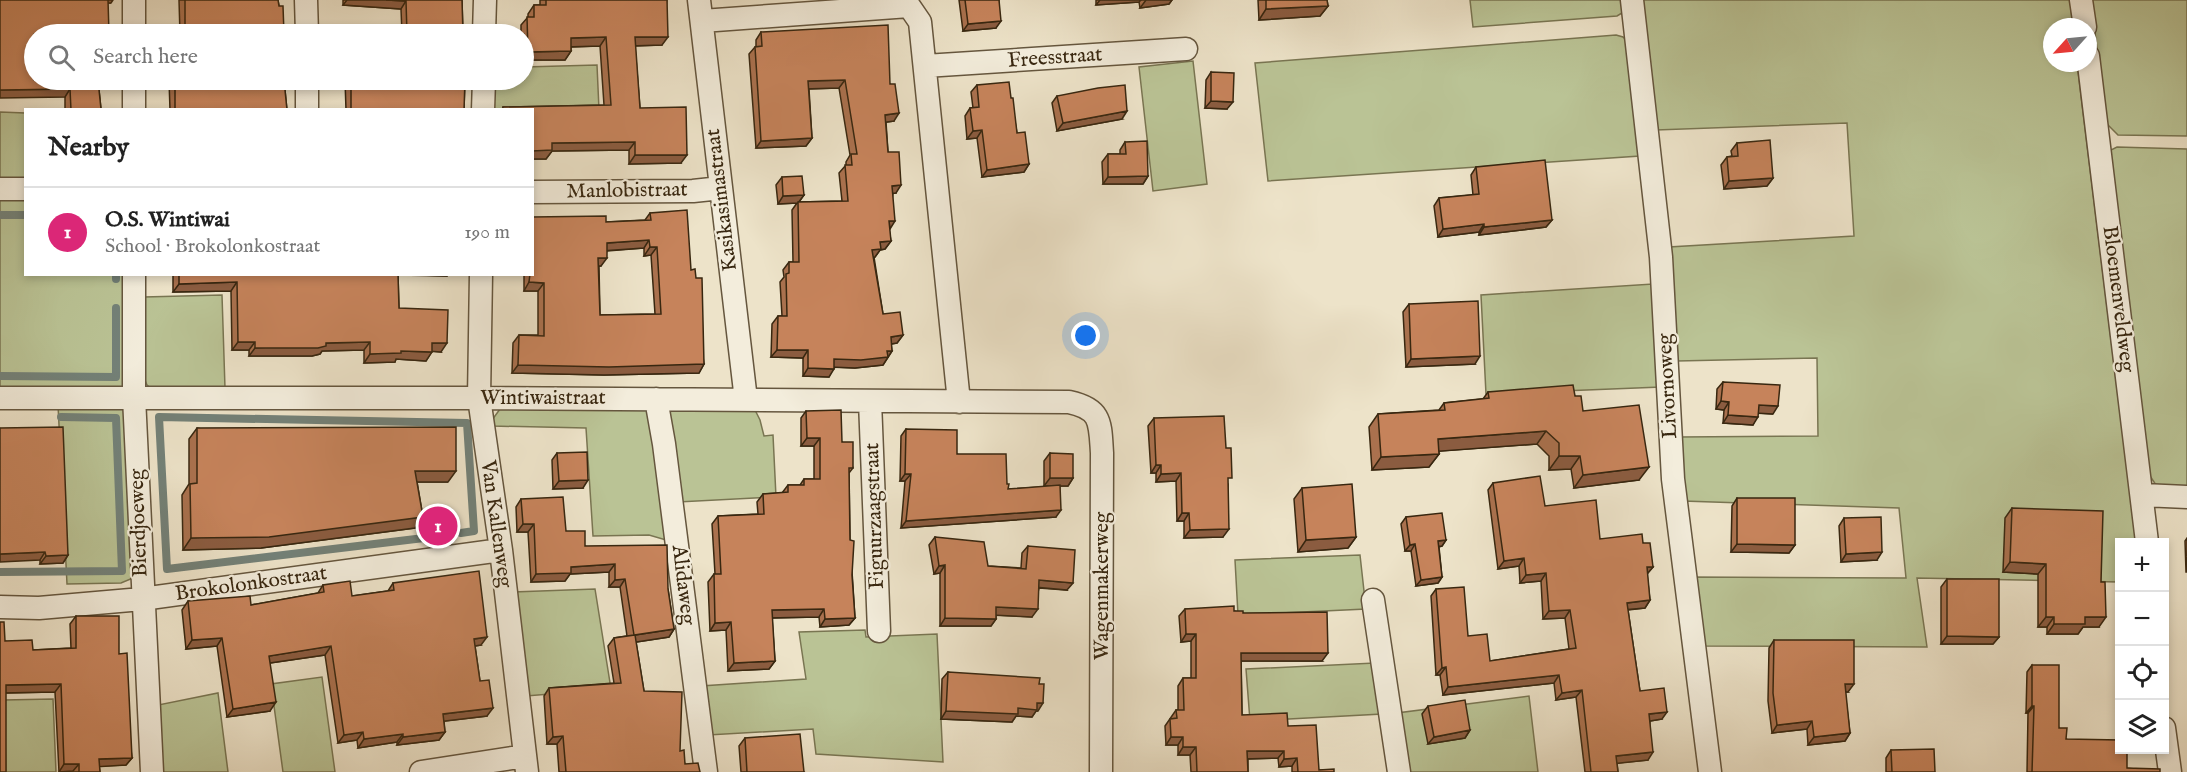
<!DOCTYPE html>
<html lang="en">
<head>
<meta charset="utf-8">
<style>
	:root { --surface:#fff; --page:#f6f6f6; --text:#222; --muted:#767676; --line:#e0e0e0; --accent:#db2777 }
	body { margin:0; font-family:"IM FELL English",serif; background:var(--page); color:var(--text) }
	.controls { position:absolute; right:18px; bottom:18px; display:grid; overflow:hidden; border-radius:0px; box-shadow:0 3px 9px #0003 }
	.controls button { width:54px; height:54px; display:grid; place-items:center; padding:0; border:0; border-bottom:2px solid var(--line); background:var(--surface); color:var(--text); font:30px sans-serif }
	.compass { position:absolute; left:2043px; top:18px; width:54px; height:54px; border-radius:50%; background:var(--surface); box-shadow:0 3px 9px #0003; rotate:243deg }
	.you { position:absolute; left:1086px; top:336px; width:21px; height:21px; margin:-15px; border:4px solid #fff; border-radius:50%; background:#1a73e8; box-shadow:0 0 0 9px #1a73e833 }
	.badge { display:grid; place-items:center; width:39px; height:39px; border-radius:50%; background:var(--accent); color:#fff; font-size:20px; font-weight:700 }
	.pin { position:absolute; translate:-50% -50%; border:3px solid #fff; box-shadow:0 2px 6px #0006 }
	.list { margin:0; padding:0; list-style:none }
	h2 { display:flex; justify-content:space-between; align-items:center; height:78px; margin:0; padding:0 24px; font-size:26px }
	h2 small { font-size:20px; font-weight:400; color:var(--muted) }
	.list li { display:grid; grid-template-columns:39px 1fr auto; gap:18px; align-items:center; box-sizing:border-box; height:90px; padding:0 24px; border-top:2px solid var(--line) }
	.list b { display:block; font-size:22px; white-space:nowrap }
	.list p { margin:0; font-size:20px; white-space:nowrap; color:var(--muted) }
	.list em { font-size:20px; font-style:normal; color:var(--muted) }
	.icon { flex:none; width:33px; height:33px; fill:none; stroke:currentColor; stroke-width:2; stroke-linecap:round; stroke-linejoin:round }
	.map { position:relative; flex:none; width:2187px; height:772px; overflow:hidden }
	.search { position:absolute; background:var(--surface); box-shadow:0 3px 9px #0003; left:24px; top:24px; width:510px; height:66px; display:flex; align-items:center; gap:15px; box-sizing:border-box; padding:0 21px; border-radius:33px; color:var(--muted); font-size:22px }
	.panel { position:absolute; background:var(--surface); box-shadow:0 3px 9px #0003; left:24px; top:108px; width:510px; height:168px; border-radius:0px }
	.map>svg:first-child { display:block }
	.green { fill:#bac395; stroke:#797552; stroke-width:1.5 }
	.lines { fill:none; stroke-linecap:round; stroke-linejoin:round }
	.stream { stroke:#738178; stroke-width:8 }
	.street-casing { stroke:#65563e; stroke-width:25 }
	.street { stroke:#f3eddc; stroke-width:22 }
	.wall { fill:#aa714e; stroke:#382710; stroke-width:1.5; fill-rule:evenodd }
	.shaded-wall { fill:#8b5c40; stroke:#382710; stroke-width:1.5 }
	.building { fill:#c6835b; stroke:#382710; stroke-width:1.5; fill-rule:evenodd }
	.labels { text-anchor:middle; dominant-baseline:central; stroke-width:4.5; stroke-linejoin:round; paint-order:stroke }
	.street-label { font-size:21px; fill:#382710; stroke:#f3eddc }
</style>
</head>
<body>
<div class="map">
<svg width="2187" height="772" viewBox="0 0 2187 772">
	<rect width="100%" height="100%" fill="#ede3c9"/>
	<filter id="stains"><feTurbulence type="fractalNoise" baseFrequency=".00333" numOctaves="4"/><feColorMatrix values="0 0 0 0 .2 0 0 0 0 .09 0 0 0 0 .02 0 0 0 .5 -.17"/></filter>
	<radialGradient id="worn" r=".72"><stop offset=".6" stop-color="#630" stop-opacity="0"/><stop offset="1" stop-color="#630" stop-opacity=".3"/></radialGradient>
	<path class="green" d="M1470,0H1623L1622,13L1617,16L1473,27Z
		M1640,0H2070L2073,27H2052V63H2077L2136,542H2120L2119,582L1917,578L1927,647L1701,646L1693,577L1906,578L1899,508L1683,501L1679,437L1818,436L1817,358L1677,361L1669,247L1854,236L1847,123L1656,130Z
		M2091,0H2187V136L2118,135L2106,123Z
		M1616,35L1623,37L1627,41L1640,156L1268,181L1255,63Z
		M1193,61L1207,184L1153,191L1139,67Z
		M597,65L599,110L491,109V80H524V67Z
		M0,112L25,113V182L0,181Z
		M2117,147L2187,149V489L2156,485L2150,476L2108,156L2111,150Z
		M0,199H25L26,274L126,275V383L122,388L0,389Z
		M1653,284L1661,387L1486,394L1481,295Z
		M222,295L225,388L152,389L147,385L144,378V297Z
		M116,404L126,411L133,578L121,583L67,584L58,405Z
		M633,405L652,412L666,540L649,535L593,536L586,428L492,426V420L500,409Z
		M753,406L760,420L764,436L773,435L776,497L678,502L668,414L675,408Z
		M1360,555L1366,609L1238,615L1235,560Z
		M595,589L611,689L526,696L513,592Z
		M865,630L866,637L937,634L943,762L816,754L813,729L708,735L701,686L806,679L799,632Z
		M1375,663L1382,714L1250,721L1246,669Z
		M322,677L335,772H283L271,684Z
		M218,693L228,772H161L158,705Z
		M1529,696L1538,772H1406L1397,713Z
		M53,699L56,772H6L4,700Z"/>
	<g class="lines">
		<path class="stream" d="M0,215H26
			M116,279V274
			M0,376L116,377V308
			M424,538L167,569L159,417L467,423L474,531L461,533
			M0,572L122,571L116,418L61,417"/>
		<g class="street-casing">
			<path id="street" d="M134,0V34
				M306,0L307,34
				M699,0L746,400
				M1632,0L1661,257L1673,479L1710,772
				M2081,0L2085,27
				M702,21L909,6L920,22L959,402
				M484,34L485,0
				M2088,56L2147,542
				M925,66L1186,49
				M134,80V110
				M307,80V110
				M483,110L484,80
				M0,189H26
				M532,192L693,191L721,188
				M134,274V397L152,772
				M481,274L479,398L501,550L527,772
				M0,398H479L1069,402C1102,409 1100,423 1102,453L1101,772
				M656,399L664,444L706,772
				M870,401L879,631
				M2143,495L2187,497
				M1373,600L1399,772
				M0,607L39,608L142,599L501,550
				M2164,728L2170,772
				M421,772L525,756"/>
		</g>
		<use href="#street" class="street"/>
	</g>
	<path class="wall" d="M0,0L111,3H108L34,34L98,80L101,109L106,110H65V97Z
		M179,0H278L284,34H180Z
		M343,0H462L463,34H402L401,9L343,5Z
		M540,0H667L662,45L635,46L640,108L681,163L629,164V150L552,151L546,159H532V110H502L503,107L604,105L600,46L571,47V51L565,60H524V34H521V25L528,17V14L534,5H540Z
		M959,0H999L996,28L963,31Z
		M1096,0H1172L1169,4L1140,8L1139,2L1096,5Z
		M1258,0H1327L1328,6L1320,16L1259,20Z
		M761,32L890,84L894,121L886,122L888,152L896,193H893L889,229L891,241L885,249L880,250L875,257H874L883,314L903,335L897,343L891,344L892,351L883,365L855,368L834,367L829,377L803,376V358L771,357L772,324L778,316H782L780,282L784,277L783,270L789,262H793L792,210L797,203L778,204L776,185L782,177L804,195L799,202L842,201L839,173L846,165V162L850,155L839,88L809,89L812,138L806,146L756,148L749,54L755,47L756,46V40Z
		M1211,72L1227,109L1205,108L1206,80Z
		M169,80H284L287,110H170Z
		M345,80H465L464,110H346Z
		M977,85L1011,98L1017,133L1029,164L1024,172L982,177L977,138L967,139L965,116L970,108H973L971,92Z
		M1057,96L1122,119L1057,131L1052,103Z
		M1125,142L1148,176L1143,184H1103L1102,162L1108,154H1120V150Z
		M1737,143L1773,178L1767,186L1724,189L1721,165L1727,157L1732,156L1731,151Z
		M1476,167L1552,220L1546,227L1479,235V232L1438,237L1434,206L1439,198L1473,195L1471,175Z
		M650,213L691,270L704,364L699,373L604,375L512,373L513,343L519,335H538V291H524V274H532L606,222L645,220ZM644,248V256L651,255L655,314L600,315L599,266H601L607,251Z
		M173,274H449L447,276L398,275L399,308L441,352L432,351L426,361L396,359L395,362L364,363V350L322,351L320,354L312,356H249V350H232L231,291L173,292Z
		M1409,304L1475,364L1406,367L1403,312Z
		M1723,382L1773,414L1758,413L1753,425L1723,423L1724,410L1716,409L1717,389Z
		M1488,392L1575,396L1583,411L1639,480L1574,488L1571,469L1549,470V456L1537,444L1439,451V454L1429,467L1372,470L1369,427L1378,414L1439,410L1444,403L1483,399Z
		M806,411L842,442L853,468L849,473L850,540L855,618L849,625L820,627L819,617L772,618L775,661L769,669L728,671L726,630L710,631L708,582L714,574H715L712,524L718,516L758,514L757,502L763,494L782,493L788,485H800L804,479H814V446H801V418Z
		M1154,418L1228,484L1223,537L1184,538V521H1177L1176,481L1156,482V473H1151L1148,426Z
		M0,428L68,555L63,563L40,564V560Z
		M197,428L448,482H417L423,517L415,528L261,548L183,550L182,495L189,484V439Z
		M906,429L957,454L1007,484L1008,489L1058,486H1044V461L1050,453L1073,478L1068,486H1060L1056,517L901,528L905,481H900L901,436Z
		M557,453L583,488L553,489L552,460Z
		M1493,483L1545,506L1600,539L1643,543L1653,567L1647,574L1650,600L1645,608L1628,610L1640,691L1662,719L1650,721L1648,760L1617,763L1618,772H1585L1576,697L1556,700L1554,683L1443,695L1440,675H1436L1431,596L1436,589L1468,636L1490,661L1569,649L1565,618L1543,619L1541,581L1520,583L1519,566L1498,569L1488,490Z
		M1302,488L1356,537L1348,548L1298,552L1294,499Z
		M1737,498L1795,545L1789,553L1731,552L1732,506Z
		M521,499L585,546L668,589L674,629L669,637L636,642L644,691L680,751L685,764L700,772H559L557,744H547L544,696L549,688L614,683L608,646L614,638L627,636L620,587H609V572L570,574L565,581L531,582L528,532H517L516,507Z
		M2012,508L2099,627H2083L2078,634H2047V627H2038V574L2003,572L2005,518Z
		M1406,517L1446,540L1442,546L1439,547L1442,577L1438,583L1416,586L1411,551H1405L1401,524Z
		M1844,518L1877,560L1841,562L1839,526Z
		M935,537L988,566L1021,568L1022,553L1028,546L1067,590L1039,588L1032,617L996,615V619L991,626H940V573L934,574L929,545Z
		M2187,538V572H2186L2185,541Z
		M1947,579L1999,637L1993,644H1941V587Z
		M393,583L481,645L475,646L480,681L487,716L444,721L445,732L439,740L397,745V742L358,748L357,740L338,743L325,655L270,663V711L227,717L217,646L186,649L182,610L188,601L251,605L318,593L323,585L352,596L388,591Z
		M1185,609L1234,611L1243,613L1322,661H1241L1242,715L1288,726L1319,770L1334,772H1292V766L1279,767L1278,758L1248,759V772H1191L1190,755H1178V745H1166L1165,726L1176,710H1178V686L1183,678H1191V641L1181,642L1179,616Z
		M76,616L119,654L132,758L126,765L99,766L100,772H59L55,692L6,693L5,641L33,650L71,648L70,624Z
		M1774,640L1848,692H1845L1850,733L1845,741L1808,745L1807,729L1772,733L1768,701L1769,648Z
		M2032,665L2059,728L2066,739L2127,768L2160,772H2027L2028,713H2026L2027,672Z
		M948,672L1038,711H1036L1032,717L1016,716L1012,722L941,719L942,679Z
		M1428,706L1470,730L1465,738L1428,744L1422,714Z
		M745,738L804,772H741L739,746Z
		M1891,750L1935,772H1886V758Z"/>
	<path class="shaded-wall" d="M104,0H113L111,3H102Z
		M347,0H386L406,1L401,9L343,5Z
		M1100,0H1141L1139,2L1096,5Z
		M1146,0H1172L1169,4L1140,8Z
		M1328,6L1320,16L1259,20L1266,9Z
		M1001,21L996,28L963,31L968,24Z
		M606,37L600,46L565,47L571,38Z
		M635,37H668L662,45L629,46Z
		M571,51L565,60H524V58L528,52Z
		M845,80L839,88L803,89L808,81Z
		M70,89L65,97L0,98V90Z
		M1211,101L1233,102L1227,109L1205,108Z
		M1127,111L1122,119L1057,131L1063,123Z
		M899,113L894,121L880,123L885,115Z
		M982,130L977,138L967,139L973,131Z
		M812,138L806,146L756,148L761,141Z
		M635,142L629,150L552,151L546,159H532V151L552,143Z
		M635,155H687L681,163L629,164Z
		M1029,164L1024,172L982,177L987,170Z
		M1148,176L1143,184H1103L1108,177Z
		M1773,178L1767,186L1724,189L1729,181Z
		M901,185L896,193L887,194L892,186Z
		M804,195L798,203L778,204L783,196Z
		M1552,220L1546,227L1479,235L1484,227Z
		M889,221H895L890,229Z
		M1484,224L1479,232L1438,237L1443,229Z
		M649,240L644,248L601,251L607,243Z
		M891,241L885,249L880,250L875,257L867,258L872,250L880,242Z
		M650,247H657L651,255L644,256Z
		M598,258H607L601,266H592Z
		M392,274H449L447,276Z
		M237,282L231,291L173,292L179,284Z
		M529,282L544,283L538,291H524Z
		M903,335L897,343L885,345L891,337Z
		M238,342H255L249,350H232Z
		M370,342L364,350L322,351L320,354L312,356H249L255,348L326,343Z
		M432,343H447L441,352L426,351Z
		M777,350H808L803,358L771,357Z
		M401,351L432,352L426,361L396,359L395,362L364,363L370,354Z
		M887,351H892L883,365L855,368L829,367L834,359Z
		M1480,356L1475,364L1406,367L1411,359Z
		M704,364L699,373L604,375L512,373L518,365Z
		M808,368L834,369L829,377L803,376Z
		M1721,401L1729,402L1724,410L1716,409Z
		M1759,405L1778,406L1773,414L1754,413Z
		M1728,415L1758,417L1753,425L1723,423Z
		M1546,431L1537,444L1429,452L1438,439Z
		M807,438H820L814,446H801Z
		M1439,454L1429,467L1372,470L1381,457Z
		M1559,456H1580L1571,469L1549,470Z
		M1156,465H1161L1156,473H1151Z
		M1649,467L1639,480L1574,488L1583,475Z
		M415,471H456L448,482H407Z
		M1181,473L1176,481L1156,482L1161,474Z
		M905,474H911L905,481H900Z
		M1050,478H1073L1068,486H1044Z
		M588,480L583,488L553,489L559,481Z
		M1061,510L1056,517L901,528L906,521Z
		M1182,513H1189L1184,521H1177Z
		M423,517L415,528L261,548L183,550L191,538Z
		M523,524H534L528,532H517Z
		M1229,529L1223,537L1184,538L1190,530Z
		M1356,537L1348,548L1298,552L1306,540Z
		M1446,540L1442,546L1433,547L1438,541Z
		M1415,544L1411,551H1405L1410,545Z
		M1737,544L1795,545L1789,553L1731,552Z
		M45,552L40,560L0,562V554Z
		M1882,552L1877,560L1841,562L1846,554Z
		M68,555L63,563L40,564L46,556Z
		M1524,558L1519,566L1498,569L1504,561Z
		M2010,562L2046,564L2038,574L2003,572Z
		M615,564L609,572L570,574L565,581L531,582L536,574L571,567Z
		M945,565L940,573L934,574L939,566Z
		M1647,567H1653L1647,574Z
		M1546,573L1541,581L1520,583L1526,575Z
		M1442,577L1438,583L1416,586L1421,580Z
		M625,579L620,587H609L615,580Z
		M1039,580L1073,583L1067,590L1034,587Z
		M1650,600L1645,608L1622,610L1627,603Z
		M996,607L1038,609L1032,617L991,615Z
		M824,609L819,617L766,618L772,610Z
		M1570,610L1565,618L1543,619L1549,611Z
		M2046,617H2054L2047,627H2038Z
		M2085,617H2106L2099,627H2083L2078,634H2047L2054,624Z
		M855,618L849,625L820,627L825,619Z
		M945,618L996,619L991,626H940Z
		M731,622L726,630L710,631L715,623Z
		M674,629L669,637L630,643L635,635Z
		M1186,634H1196L1191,641L1181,642Z
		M1947,636L1999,637L1993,644H1941Z
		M487,637L481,645L468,647L474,639Z
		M222,638L217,646L186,649L192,640Z
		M331,646L325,655L263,664L269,656Z
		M1241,653H1328L1322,661H1235Z
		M775,661L769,669L728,671L734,663Z
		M1446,667L1440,675H1436L1442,668Z
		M1559,675L1554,683L1443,695L1448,687Z
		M61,684L55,692L1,693L6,685Z
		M1845,684H1854L1848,692H1839Z
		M1582,690L1576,697L1556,700L1562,693Z
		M276,702L270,711L227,717L233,709Z
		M1037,703H1043L1038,711H1036L1032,717L1016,716L1012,722L941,719L946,711L1018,708Z
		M2032,706H2034L2028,713H2026Z
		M493,708L487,716L437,722L443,714Z
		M1667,712L1662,719L1644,722L1649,714Z
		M1812,721L1807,729L1772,733L1777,725Z
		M1470,730L1465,738L1428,744L1434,737Z
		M363,732L357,740L338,743L344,735Z
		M445,732L439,740L397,745L403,737Z
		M1850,733L1845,741L1808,745L1814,737Z
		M403,734L397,742L358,748L364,739Z
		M563,736L557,744H547L553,737Z
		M1171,737H1183L1178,745H1166Z
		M1183,747H1196L1190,755H1178Z
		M1247,751H1284L1278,758L1242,759Z
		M1653,752L1648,760L1611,764L1616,756Z
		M132,758L126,765L94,767L99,759Z
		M1297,758L1292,766L1279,767L1284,759Z
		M64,764H79L73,771L59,772Z"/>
	<path class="building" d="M0,0H108L109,34H34V80H98L101,109L106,110H71L70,89L0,90Z
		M185,0H278L279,6H283L284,34H185Z
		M386,0H462L463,34H407L406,1Z
		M546,0H667L668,37H635L640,108L686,107L687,155H635V142L552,143V150L532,151V110H503V107L611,105L606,37L571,38V51L528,52L527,17H534V5H546Z
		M965,0H999L1001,21L968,24Z
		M1266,0H1327L1328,6L1266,9Z
		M888,25L890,84H895L899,113L885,115L888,152H899L901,185L892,186L895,221H889L891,241L880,242L881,249L872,250L883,314L900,312L903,335L891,337L892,351H887L888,357L861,360L834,359V369L808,368V350H777L778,316H787L786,274L789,273V262H799L798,202L848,201L845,165H852L851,154H857L845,80L808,81L812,138L761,141L755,47L762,46L761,32Z
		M1211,72L1234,73L1233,102L1211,101Z
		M175,80H284L287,110H175Z
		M351,80H465L464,110H351Z
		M1009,82L1011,98H1013L1017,133L1025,132L1029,164L987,170L982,130L973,131L970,108L979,107L977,85Z
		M1125,85L1127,111L1063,123L1057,96L1098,88Z
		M1770,140L1773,178L1729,181L1727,157L1738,156L1737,143Z
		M1147,141L1148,176L1108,177V154H1126L1125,142Z
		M1545,160L1552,220L1484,227V224L1443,229L1439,198L1479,194L1476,167Z
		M802,176L804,195L783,196L782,177Z
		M687,210L691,270L695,269L696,278H702L704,364L609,367L518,365L519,335L544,336V283L529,282L530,274H532V217L606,216V222L651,220L650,213ZM649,240L650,247H657L661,314L600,315L598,258H607V243Z
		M179,274H398L399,308L448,310L447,343H432V352L401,351V353L370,354V342L326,343V346L318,348H255V342H238L237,282L179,284Z
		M1478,301L1480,356L1411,359L1409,304Z
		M1723,382L1780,385L1778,406L1759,405L1758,417L1728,415L1729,402L1721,401Z
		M1573,385L1575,396H1581L1583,411L1639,405L1649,467L1583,475L1580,456H1559V443L1546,431L1438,439L1439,454L1381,457L1378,414L1445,410L1444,403L1489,398L1488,392Z
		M841,410L842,442H853V468H849L850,540L854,541L852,575L855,618L825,619L824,609L772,610L775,661L734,663L731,622L715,623L714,574H721L718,516L764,514L763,494L788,492V485H804V479H820V438H807L806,411Z
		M1224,416L1226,448H1231L1232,478H1228L1229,529L1190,530L1189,513H1182L1181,473L1161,474V465H1156L1154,418Z
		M63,427L68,555L46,556L45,552L0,554V428Z
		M456,427V471H415L423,517L269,537L191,538L190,484L197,483V428Z
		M906,429L957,430V454H1006L1007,484H1009L1008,489L1060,485L1061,510L906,521L911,474H905Z
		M587,452L588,480L559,481L557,453Z
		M1050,453L1073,454V478H1050Z
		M1540,476L1545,506L1596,500L1600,539L1642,534L1643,543H1650L1653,567H1647L1650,600L1627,603L1640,691L1664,688L1667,712L1649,714L1653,752L1616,756L1618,772H1591L1582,690L1562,693L1559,675L1448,687L1446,667L1442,668L1436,589L1464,587L1468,636L1487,634L1490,661L1576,648L1570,610L1549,611L1546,573L1526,575L1524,558L1504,561L1493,483Z
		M1352,484L1356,537L1306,540L1302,488Z
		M563,497L566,531H585V546L667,545L668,589L674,629L635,635L644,691L682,692L680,751L684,750L685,764L698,763L700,772H566L563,736L553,737L549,688L621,683L614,638L634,635L625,579L615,580V564L571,567V573L536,574L534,524H523L521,499Z
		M1737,498H1795V545L1737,544Z
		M2012,508L2103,511L2101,582H2105L2106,617H2085V624H2054V617H2046V564L2010,562Z
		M1442,513L1446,540L1438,541L1442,577L1421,580L1415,544L1410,545L1406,517Z
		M1881,517L1882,552L1846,554L1844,518Z
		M935,537L984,542L988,566L1026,569L1028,546L1075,550L1073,583L1039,580L1038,609L996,607V619L945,618V565L939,566Z
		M479,571L487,637L474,639L480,681L489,680L493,708L443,714L445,732L403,737V734L364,739L363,732L344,735L331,646L269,656L276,702L233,709L222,638L192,640L188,601L250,596L251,605L324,592L323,585L350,581L352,596L394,590L393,583Z
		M1947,579H1999V637L1947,636Z
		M1234,606V611H1243V613L1327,612L1328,653H1241L1242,715L1287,713L1288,726L1316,725L1319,770L1334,769V772H1298L1297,758L1284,759V751H1247L1248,772H1197L1196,747H1183V737H1171L1170,719L1177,718L1176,710H1184L1183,678H1196V634H1186L1185,609Z
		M76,616H119V654L127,653L132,758L99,759L100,772H79V764H64L61,684L6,685V772H0V622H4L5,641L32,640L33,650L76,648Z
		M1774,640H1854V684H1845L1850,733L1814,737L1812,721L1777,725L1773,693Z
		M2032,665H2059V728H2067L2066,739L2120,740V750H2127V768L2160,769V772H2032L2034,706H2032Z
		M948,672L1040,678L1039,684H1044L1043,703H1037V710L1018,708V714L946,711Z
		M1465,700L1470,730L1434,737L1428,706Z
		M800,734L804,772H747L745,738Z
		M1934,749L1935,772H1892L1891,750Z"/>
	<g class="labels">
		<g class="street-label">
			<text transform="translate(1055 58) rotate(-4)">Freesstraat</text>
			<text transform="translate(627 191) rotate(-1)">Manlobistraat</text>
			<text transform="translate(722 200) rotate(-97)">Kasikasimastraat</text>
			<text transform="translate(2118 299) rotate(83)">Bloemenveldweg</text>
			<text transform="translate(1668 386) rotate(-93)">Livornoweg</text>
			<text x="543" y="398">Wintiwaistraat</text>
			<text transform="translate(875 516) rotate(-92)">Figuurzaagstraat</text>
			<text transform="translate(139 523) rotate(-92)">Bierdjoeweg</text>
			<text transform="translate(496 524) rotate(82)">Van Kallenweg</text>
			<text transform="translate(251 584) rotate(-8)">Brokolonkostraat</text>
			<text transform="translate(683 585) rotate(83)">Alidaweg</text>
			<text transform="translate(1102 586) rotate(-90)">Wagenmakerweg</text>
		</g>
	</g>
	<rect width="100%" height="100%" filter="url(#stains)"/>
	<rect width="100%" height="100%" fill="url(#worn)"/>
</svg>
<div class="controls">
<button>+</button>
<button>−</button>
<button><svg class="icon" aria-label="locate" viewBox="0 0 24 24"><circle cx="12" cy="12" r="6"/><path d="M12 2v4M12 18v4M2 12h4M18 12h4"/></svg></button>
<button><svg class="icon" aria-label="layers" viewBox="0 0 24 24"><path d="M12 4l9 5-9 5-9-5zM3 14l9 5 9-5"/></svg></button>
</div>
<svg class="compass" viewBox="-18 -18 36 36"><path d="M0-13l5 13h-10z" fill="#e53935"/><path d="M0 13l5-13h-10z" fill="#767676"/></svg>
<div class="you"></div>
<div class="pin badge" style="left:438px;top:526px">1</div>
<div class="search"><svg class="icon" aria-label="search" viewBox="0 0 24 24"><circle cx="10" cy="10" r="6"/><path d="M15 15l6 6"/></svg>Search here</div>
<section class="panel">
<h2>Nearby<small></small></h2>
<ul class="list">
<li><span class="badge">1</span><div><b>O.S. Wintiwai</b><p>School · Brokolonkostraat</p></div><em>190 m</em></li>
</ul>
</section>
</div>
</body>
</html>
